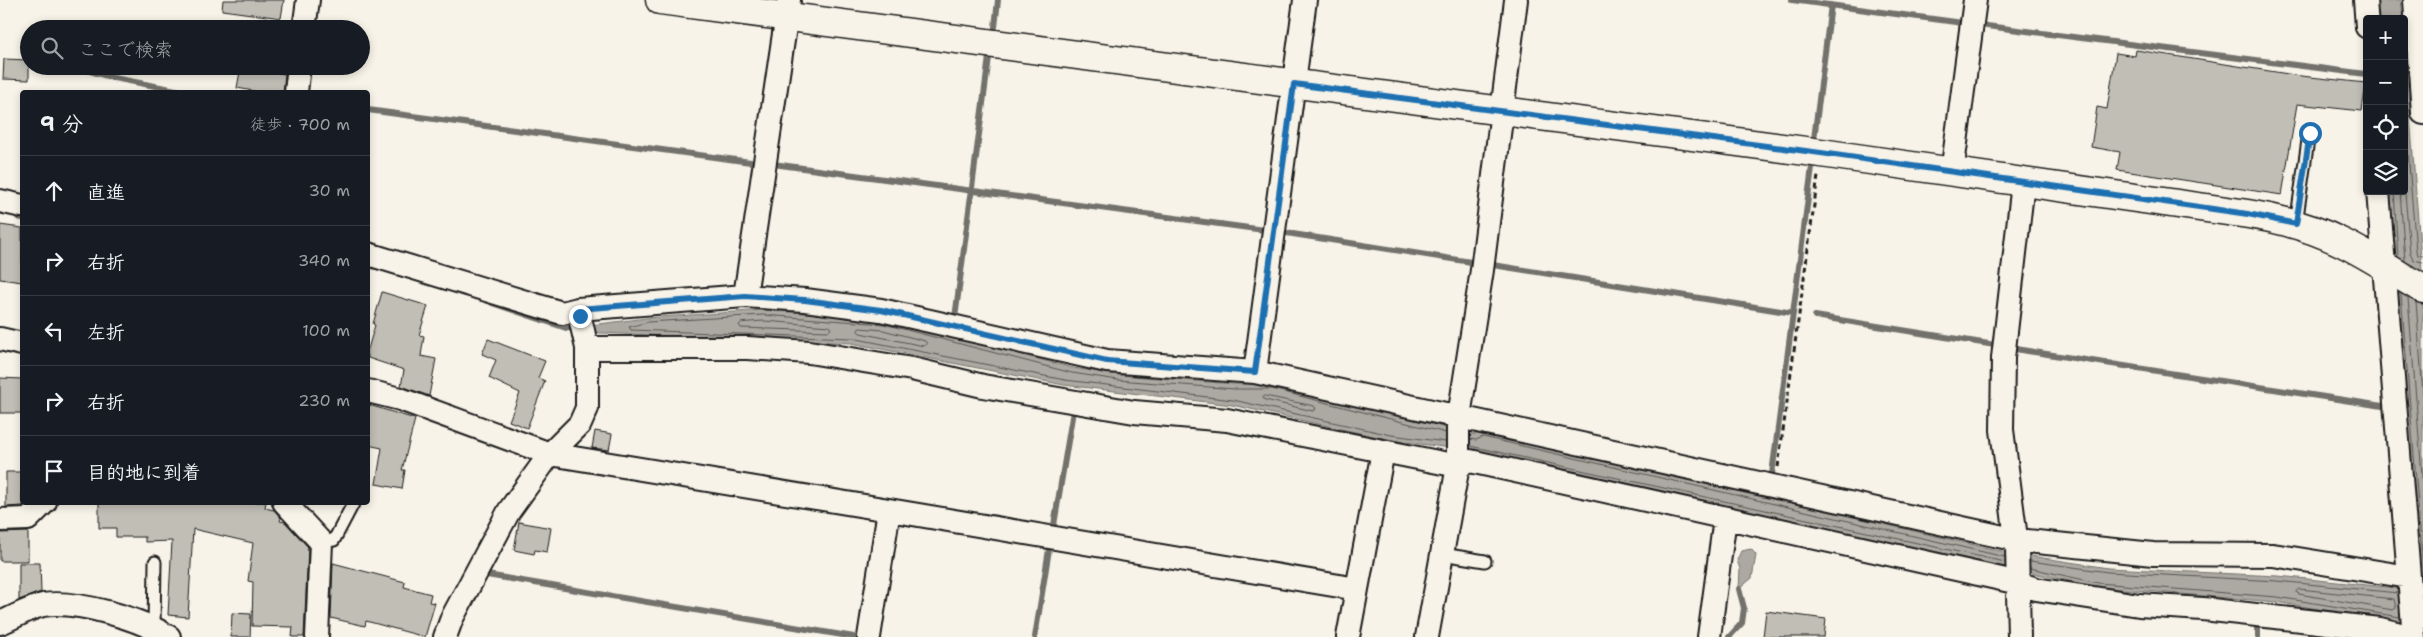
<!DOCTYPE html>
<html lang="ja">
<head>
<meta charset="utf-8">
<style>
	:root { --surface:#171b24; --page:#20242c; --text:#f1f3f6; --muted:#9ea1a6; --line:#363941 }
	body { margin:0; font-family:"Shantell Sans","Klee One",sans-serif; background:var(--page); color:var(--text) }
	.controls { position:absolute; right:15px; top:15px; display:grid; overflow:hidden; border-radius:5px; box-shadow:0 2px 8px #0003 }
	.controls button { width:45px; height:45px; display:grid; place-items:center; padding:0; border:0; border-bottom:1px solid var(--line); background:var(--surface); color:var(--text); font:25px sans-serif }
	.stop { position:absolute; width:15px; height:15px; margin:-11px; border:4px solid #1f6fb2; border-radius:50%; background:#fff }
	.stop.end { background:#1f6fb2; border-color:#fff; box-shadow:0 1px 5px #0008 }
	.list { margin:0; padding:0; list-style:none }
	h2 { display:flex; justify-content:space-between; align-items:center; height:65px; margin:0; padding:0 20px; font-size:21px }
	h2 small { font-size:16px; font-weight:400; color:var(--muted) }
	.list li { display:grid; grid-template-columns:32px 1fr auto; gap:15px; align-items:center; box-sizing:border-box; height:70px; padding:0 20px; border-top:1px solid var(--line) }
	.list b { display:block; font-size:19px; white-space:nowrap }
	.list em { font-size:16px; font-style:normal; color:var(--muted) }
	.icon { flex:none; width:28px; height:28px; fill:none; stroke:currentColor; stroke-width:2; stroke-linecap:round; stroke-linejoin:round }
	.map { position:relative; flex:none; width:2423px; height:637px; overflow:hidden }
	.search { position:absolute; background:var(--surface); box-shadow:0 2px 8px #0003; left:20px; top:20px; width:350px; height:55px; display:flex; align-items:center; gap:12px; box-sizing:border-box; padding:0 18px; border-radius:28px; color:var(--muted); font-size:19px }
	.panel { position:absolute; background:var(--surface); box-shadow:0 2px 8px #0003; left:20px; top:90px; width:350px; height:415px; border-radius:5px }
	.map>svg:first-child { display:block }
	.water { fill:#aca9a2; stroke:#72716c }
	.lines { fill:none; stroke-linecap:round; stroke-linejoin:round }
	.shore { stroke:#565452; stroke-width:1 }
	.stream { stroke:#72716c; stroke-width:6 }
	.building { fill:#c0beb5; stroke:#1c1c1c }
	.lane-casing { stroke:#1c1c1c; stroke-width:15 }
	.street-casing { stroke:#1c1c1c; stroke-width:26 }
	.secondary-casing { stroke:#1c1c1c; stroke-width:31 }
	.path { stroke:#1c1c1c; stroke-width:3; stroke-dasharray:5 4; stroke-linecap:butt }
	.lane { stroke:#f7f3e8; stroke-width:11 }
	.street { stroke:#f7f3e8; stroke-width:22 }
	.secondary { stroke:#f7f3e8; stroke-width:28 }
	.route { stroke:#1f6fb2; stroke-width:6 }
</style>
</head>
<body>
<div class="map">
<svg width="2423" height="637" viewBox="0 0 2423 637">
	<rect width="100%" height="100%" fill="#f7f3e8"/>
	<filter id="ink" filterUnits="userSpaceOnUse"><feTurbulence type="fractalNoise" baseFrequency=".02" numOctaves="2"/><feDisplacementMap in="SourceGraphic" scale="10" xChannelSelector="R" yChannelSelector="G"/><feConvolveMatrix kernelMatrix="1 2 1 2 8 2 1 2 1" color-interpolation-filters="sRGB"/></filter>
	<g filter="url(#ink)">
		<path class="water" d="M2375,0H2401L2403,19H2376Z
			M2404,39L2423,284V629L2389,191H2404Z
			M764,310L885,319L1073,368L1119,375L1235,384H1273L1475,435L1480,431L2005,552L2108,568L2278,576L2406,589L2408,624L2276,602L2097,587L1473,451L1391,440L1232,405L1064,385L851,343L576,332L574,327L647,318Z
			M1751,549L1756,555L1752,578L1739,589L1740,569L1737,560L1741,551Z"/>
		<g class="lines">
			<path class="shore" d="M2404,101L2416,251L2418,255L2423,256
				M2404,181L2410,253L2414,260L2423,262
				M2394,191L2398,257
				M2400,191L2405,261
				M2401,294L2423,567
				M2408,298L2423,488
				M2416,302L2423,394
				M764,321L829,326L831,329L828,331L741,328L739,325L741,323Z
				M860,328L883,330L925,341L927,344L924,346L860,333L858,331Z
				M1265,396L1314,406L1316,409L1313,411L1265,400L1263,398Z
				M1446,433L1272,389H1235L1118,380L1072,373L884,324L763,315L648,322L629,327L631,330L852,338L1065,380L1233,400L1391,435L1446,442
				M1470,439L1476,440L1483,437L2005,557
				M1470,446L2005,562
				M2030,561L2108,572L2277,581L2398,593
				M2030,568L2098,583L2277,597L2400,617
				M2299,589L2394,599L2396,608L2393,610L2299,594L2296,592Z"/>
			<path class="stream" d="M1792,0L1963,23
				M1979,25L2366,74
				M995,27L998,0
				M73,66L114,78L186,92
				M368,110L758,163
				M1814,139L1831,5
				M773,164L1264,230
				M18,217L22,218
				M1280,232L1471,262
				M1493,265L1793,313
				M492,303L566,328L578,329
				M1815,316L1995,345
				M955,318L989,57
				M2015,349L2389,407
				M1772,474L1812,167
				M1053,531L1073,411
				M487,575L854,637
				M1035,637L1050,543
				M1729,637L1742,623L1744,608L1739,589
				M2258,637V624"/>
		</g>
		<path class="building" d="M223,0H284L281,18L222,10Z
			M2136,50L2301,76L2366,83L2362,111L2297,104L2282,195L2117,170L2120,152L2091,147L2097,107L2107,109L2116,53L2135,56Z
			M4,59L29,60V80L3,79Z
			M241,66L285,74L283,92H259L237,88Z
			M0,225L22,228V282L0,279Z
			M382,292L428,306L419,335L424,336L421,356L436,359L429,396L401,386L404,370L368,358V349L375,325L373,324Z
			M488,339L545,361L538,378L545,381L527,428L509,421L520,393L489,378L496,360L482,354Z
			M0,378L22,379V413H0Z
			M369,405L415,419L402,470H405L402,489L376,484L382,448L368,445V406Z
			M595,431L612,434L609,450L592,448Z
			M6,472H22V502H26L22,506L6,507Z
			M99,502H266L265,508L274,510L281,518L280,521L285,522L308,547L304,637H292L293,627L252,626L253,582L248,581L253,543L193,529L188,617L168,615L172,541L145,542V537H116V528H99Z
			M519,522L551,528L547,552L535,550L534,554L514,550Z
			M28,532V561H0V533Z
			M19,563H40L41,592L19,600Z
			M333,563L405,582L404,587L431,594L429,602L435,603L425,637L366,621L365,626L331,618Z
			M1766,611L1826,619L1824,637H1763Z
			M232,613L251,614L250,637H231Z"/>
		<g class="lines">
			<g class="lane-casing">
				<path id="lane" d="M2296,224L2309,133
					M321,542L334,540L354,502
					M1442,554L1485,561
					M154,627L155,562"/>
			</g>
			<g class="street-casing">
				<path id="street" d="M2365,0L2367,27
					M2415,0L2423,113
					M304,29L308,0
					M296,92L299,66
					M1952,173L1975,0
					M2378,191L2409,577
					M0,201L22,206
					M368,254L562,313L578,309
					M745,296L805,300L881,310L1107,361L1255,372L1305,0
					M0,339L22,344
					M587,348H747L809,352L912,369L983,386L1134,412L1227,420L1458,466L1470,461L2019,583L2036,589L2139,605L2203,609L2380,629L2412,637
					M1255,372L2017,540L2153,554L2273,555L2409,577L2414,637
					M368,391L400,399L550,454L889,510
					M284,502L321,542L317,637
					M0,520L28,519L45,502
					M0,623C13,618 29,608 43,605C77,600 141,619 169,637
					M445,637L452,618L509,511L550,454L580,424L587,408V348L578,309L745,296L789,0
					M869,637L889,510L1357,589L1383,451
					M1348,637L1357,589
					M1427,637L1458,466V423L1482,270L1516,0
					M1709,637L1725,518
					M2019,637L2017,546L2002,430L2003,358L2023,183"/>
			</g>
			<g class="secondary-casing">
				<path id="secondary" d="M660,0L1821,153L2248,214C2281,219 2313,228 2343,243C2370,256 2396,274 2423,289"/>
			</g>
			<path class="path" d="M1778,467L1818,176"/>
			<use href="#lane" class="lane"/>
			<use href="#street" class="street"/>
			<use href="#secondary" class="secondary"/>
		</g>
	</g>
	<g class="lines" filter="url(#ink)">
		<path class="route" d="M580,316L578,309L745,296L805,300L881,310L1107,361L1255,372L1294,84L1821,153L2248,214L2296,224L2310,133"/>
	</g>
</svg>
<div class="controls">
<button>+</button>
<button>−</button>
<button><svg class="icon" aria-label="locate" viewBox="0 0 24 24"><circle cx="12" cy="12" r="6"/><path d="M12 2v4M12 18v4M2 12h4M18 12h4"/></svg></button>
<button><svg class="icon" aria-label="layers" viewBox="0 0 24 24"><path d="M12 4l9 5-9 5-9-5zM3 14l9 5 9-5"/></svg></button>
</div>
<div class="stop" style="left:2310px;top:133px"></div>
<div class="stop end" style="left:580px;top:316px"></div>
<div class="search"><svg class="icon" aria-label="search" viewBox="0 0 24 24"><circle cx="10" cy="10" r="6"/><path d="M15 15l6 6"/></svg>ここで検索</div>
<section class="panel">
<h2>9 分<small>徒歩 · 700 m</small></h2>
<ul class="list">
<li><svg class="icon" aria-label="ahead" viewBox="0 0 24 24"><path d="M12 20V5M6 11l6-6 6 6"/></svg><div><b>直進</b></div><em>30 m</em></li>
<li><svg class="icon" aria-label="right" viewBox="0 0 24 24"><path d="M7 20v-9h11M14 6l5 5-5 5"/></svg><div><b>右折</b></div><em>340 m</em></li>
<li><svg class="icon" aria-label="left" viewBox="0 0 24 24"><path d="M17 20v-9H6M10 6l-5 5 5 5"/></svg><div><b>左折</b></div><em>100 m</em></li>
<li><svg class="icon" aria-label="right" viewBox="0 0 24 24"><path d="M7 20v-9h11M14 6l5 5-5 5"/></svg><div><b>右折</b></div><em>230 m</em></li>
<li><svg class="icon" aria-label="arrive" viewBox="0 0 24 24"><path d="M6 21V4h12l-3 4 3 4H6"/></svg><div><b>目的地に到着</b></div></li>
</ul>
</section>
</div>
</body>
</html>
